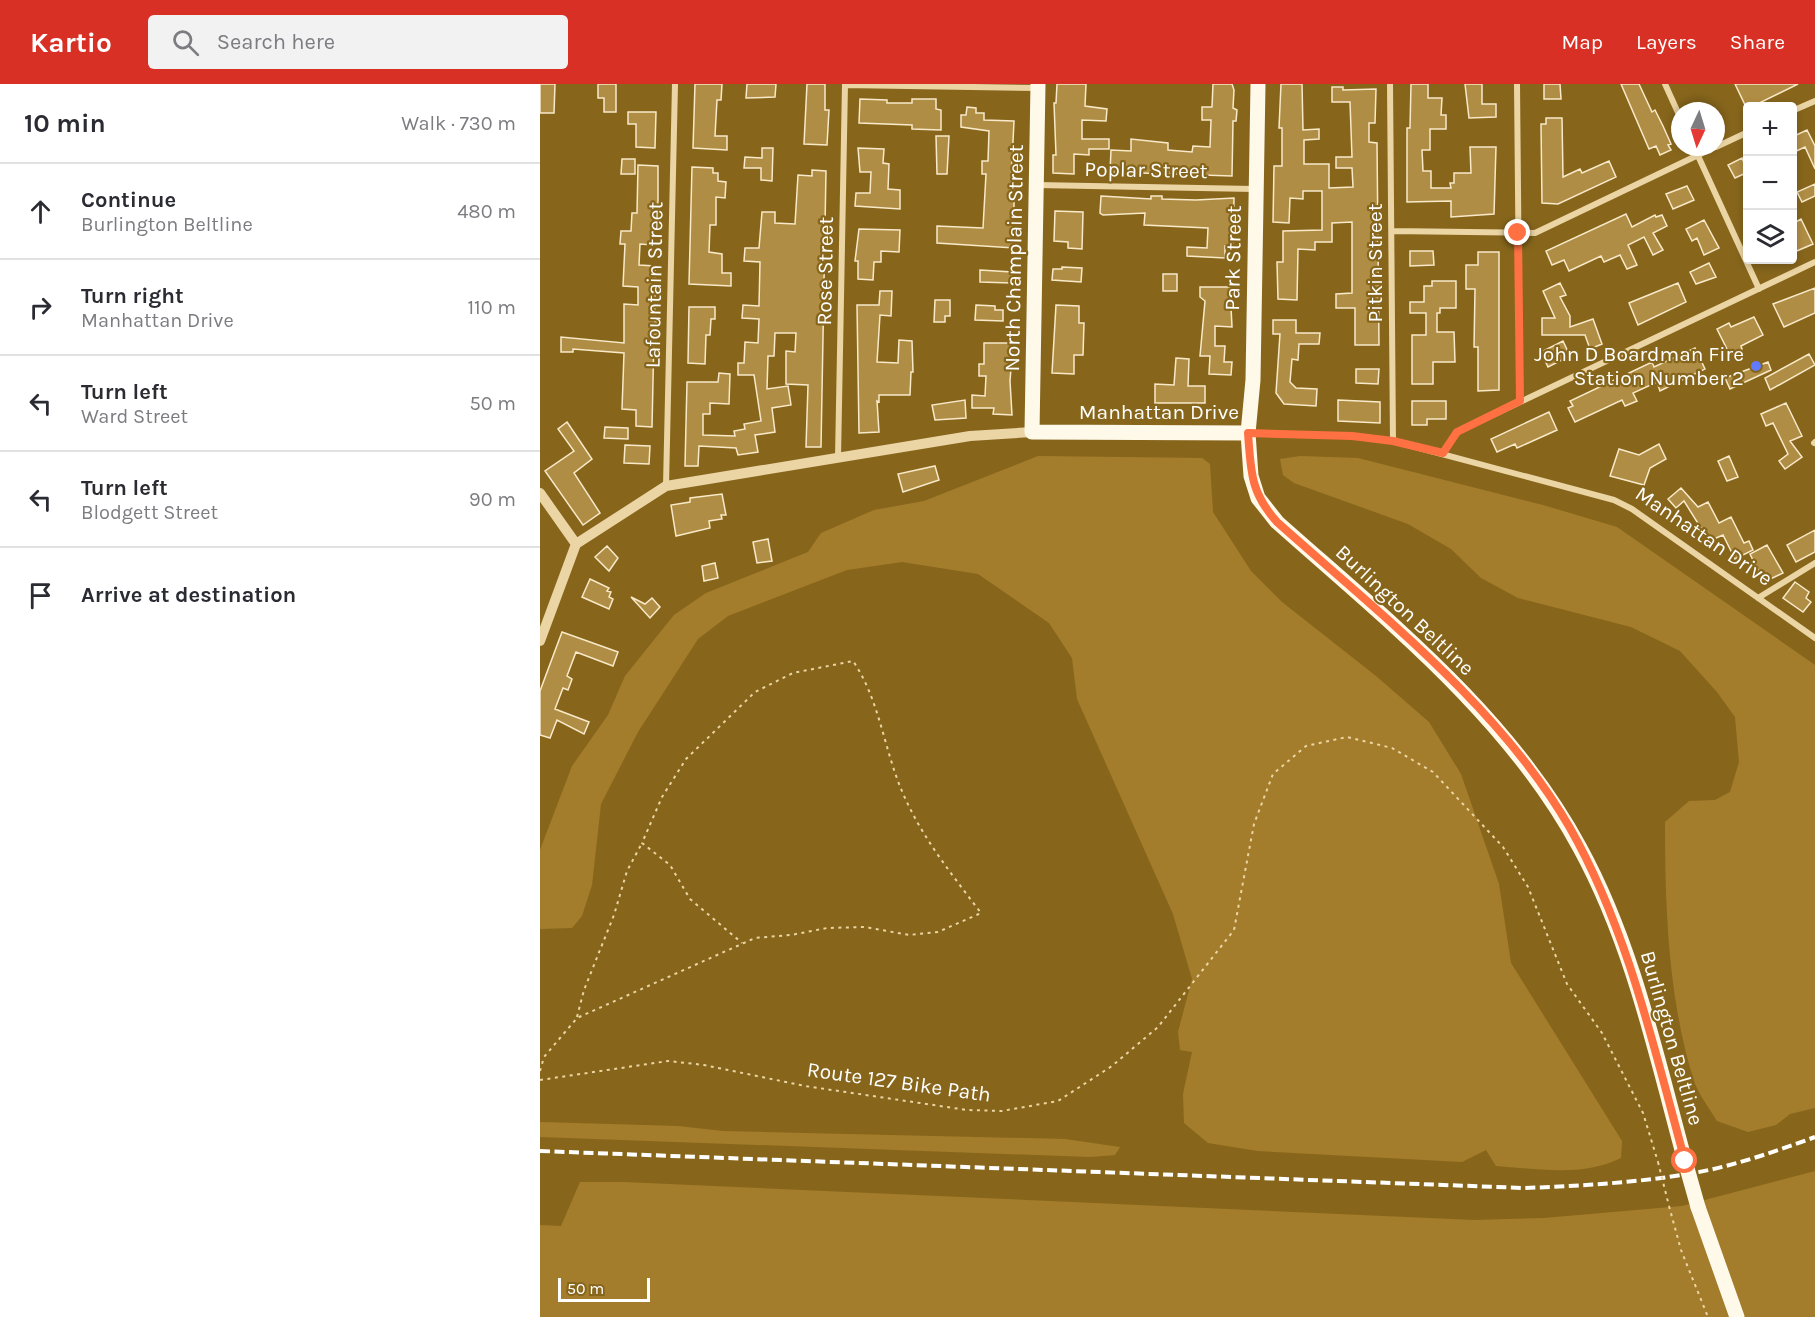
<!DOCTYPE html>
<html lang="en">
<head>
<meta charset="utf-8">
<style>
	:root { --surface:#fff; --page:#f2f2f3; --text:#2b2b33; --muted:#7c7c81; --line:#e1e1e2; --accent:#d93025 }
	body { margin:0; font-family:Karla,sans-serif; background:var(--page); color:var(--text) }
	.controls { position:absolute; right:18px; top:18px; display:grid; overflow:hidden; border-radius:6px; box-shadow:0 3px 9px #0003 }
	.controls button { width:54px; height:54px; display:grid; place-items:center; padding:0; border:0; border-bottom:2px solid var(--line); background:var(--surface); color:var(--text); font:30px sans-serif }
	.compass { position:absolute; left:1131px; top:18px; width:54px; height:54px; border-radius:50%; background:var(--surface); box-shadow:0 3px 9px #0003; rotate:184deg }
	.scale { position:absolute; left:18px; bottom:15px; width:92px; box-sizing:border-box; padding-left:6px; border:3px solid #fff; border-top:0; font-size:16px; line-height:21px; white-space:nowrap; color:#fff; -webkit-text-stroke:4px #87661c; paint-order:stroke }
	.stop { position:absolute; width:18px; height:18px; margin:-14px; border:4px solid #ff7043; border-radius:50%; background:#fff }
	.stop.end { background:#ff7043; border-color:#fff; box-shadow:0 2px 6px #0008 }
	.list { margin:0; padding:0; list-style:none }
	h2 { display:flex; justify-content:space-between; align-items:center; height:78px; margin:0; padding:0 24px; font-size:26px }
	h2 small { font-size:20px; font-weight:400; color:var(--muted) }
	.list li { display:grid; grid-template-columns:39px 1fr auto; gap:18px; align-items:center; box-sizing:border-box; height:96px; padding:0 24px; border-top:2px solid var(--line) }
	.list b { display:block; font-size:22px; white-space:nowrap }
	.list p { margin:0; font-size:20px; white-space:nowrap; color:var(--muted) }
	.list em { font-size:20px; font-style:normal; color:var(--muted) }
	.icon { flex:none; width:33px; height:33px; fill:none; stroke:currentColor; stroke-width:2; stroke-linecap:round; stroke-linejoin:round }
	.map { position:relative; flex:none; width:1275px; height:1233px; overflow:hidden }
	header { display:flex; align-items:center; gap:36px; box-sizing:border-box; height:84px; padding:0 30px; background:var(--accent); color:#fff }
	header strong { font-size:28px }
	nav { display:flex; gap:33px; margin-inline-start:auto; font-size:21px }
	.search { width:420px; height:54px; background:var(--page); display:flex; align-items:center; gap:15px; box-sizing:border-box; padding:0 21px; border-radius:6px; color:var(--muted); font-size:22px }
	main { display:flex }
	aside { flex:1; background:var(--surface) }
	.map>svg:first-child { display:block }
	.green { fill:#a47d2c }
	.building { fill:#b08d44; stroke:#f8e9c9; stroke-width:1.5 }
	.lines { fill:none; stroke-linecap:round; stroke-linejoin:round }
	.path { stroke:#ebd5a4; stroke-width:2; stroke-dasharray:3 4.5; stroke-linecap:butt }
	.minor { stroke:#ebd5a4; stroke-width:6 }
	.tertiary { stroke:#ebd5a4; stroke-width:10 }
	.primary { stroke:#fff9e9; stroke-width:15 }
	.rail { stroke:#fff; stroke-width:4; stroke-dasharray:10 4.5; stroke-linecap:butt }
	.path-bridge { stroke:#ebd5a4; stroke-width:2; stroke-dasharray:3 4.5; stroke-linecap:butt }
	.primary-bridge { stroke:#fff9e9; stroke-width:15 }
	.route { stroke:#ff7043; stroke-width:8 }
	.poi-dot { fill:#627afc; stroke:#87661c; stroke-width:2 }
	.labels { text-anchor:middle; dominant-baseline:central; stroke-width:4.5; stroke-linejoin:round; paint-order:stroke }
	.street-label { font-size:21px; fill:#fff; stroke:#87661c }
	.poi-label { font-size:21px; fill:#fff; stroke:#87661c; text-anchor:end }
</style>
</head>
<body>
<header>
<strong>Kartio</strong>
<div class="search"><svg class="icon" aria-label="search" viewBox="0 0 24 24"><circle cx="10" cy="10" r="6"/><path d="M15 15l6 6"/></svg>Search here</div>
<nav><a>Map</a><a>Layers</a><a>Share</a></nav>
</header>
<main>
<aside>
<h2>10 min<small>Walk · 730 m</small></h2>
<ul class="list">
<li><svg class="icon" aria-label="ahead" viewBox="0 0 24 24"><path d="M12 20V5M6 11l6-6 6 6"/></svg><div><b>Continue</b><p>Burlington Beltline</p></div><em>480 m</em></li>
<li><svg class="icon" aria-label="right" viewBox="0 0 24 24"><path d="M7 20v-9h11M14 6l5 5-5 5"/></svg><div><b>Turn right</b><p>Manhattan Drive</p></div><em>110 m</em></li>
<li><svg class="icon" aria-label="left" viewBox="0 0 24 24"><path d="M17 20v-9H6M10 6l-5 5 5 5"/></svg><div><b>Turn left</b><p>Ward Street</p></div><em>50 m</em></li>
<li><svg class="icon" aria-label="left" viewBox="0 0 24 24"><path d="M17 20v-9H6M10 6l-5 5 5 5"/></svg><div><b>Turn left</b><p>Blodgett Street</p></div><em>90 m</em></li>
<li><svg class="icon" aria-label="arrive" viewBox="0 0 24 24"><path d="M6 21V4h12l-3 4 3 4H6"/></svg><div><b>Arrive at destination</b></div></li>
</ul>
</aside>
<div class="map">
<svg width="1275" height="1233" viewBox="0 0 1275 1233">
	<rect width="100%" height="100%" fill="#87661c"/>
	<path class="green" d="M498,372L662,374L670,380L673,428L711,487L742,518L836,592L889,638L921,690L959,800L971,879L1082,1057L1081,1074C1042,1093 999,1085 956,1082L946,1066L922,1078L718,1067L668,1059L644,1039L643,1010L652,968L640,966L638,948L652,895L633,830L537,615L532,574L509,539L438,490L362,478L307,486L188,532L158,555L98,648L61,720L52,801L42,832L32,844L0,845V766L32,682L68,631L85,592L134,531L166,509L268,468L281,449L334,426L384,417Z
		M760,372L818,374L1003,421L1077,443L1275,581V1024L1250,1030L1236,1041L1208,1048L1177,1037C1170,1025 1159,1011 1154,997C1128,915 1125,824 1125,738L1149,717L1175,716L1190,708L1199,678L1195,633L1177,608L1140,567L1091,543L978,514L941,494L911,465L868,440L754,399L743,391L740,375Z
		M0,1038L138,1042L183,1047L525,1055L580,1063L575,1071L550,1073L0,1053Z
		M1275,1087V1233H0V1141L21,1142L40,1098H84L934,1136L1004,1134L1142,1122Z"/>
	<path class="building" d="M0,0H15L14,29H0Z
		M58,0H76V28H64V14H58Z
		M155,0H182L181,16H177L175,52H187V66L153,64Z
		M207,0H236L235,13L206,14Z
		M267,0H285V26H289L287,61L264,60Z
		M517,0H546L545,22L567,25L566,37L542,36V55H569V65H549V71L534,70V90L513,89V71H516L514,19H516Z
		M673,0H692L694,6L693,24L697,26L696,37H693L692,92L570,88L571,66L591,67V55L628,59V66L652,68L653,62L670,63L671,36H662V23H672Z
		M741,0H762L763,46L779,45V55L764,56V80H789V104L813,103L812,84H796V73H812L810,18H792V3H803V6L836,5L835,39H829V58L837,59L839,261H815V224H796V210L812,209V138L792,139V158H775V166L758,165L757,216L738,215L737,178H743V147L782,146V107H763V115L750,114L749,139L733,138L734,82H742V44H739Z
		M871,0H888V14H902L901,31H906V45H890V66H882L883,87H891V104H911L910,99H914V89H931L930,63H956L954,130L911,133V117L867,118V44H870Z
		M925,0H942V20H956V33L929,34Z
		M1004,0H1020L1021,15H1004Z
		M1081,0H1099L1112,28L1115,26L1123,42L1131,60L1128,61L1131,66L1120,71L1116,62L1109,65Z
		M1195,0H1258L1207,25Z
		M320,15L347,16V19H372V15H396V25L401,26V46L372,45V41L319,39Z
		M427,23L436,24V29H444V36L474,37L471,99H474V164L397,159V142L443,144L446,90H442V77H448L449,47L421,43V31H426Z
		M88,28H116L115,64L96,63V40H88Z
		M1006,34H1022L1023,93L1040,85L1042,89L1069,77L1076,93L1018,120L1002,119L1001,40H1006Z
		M1267,46L1275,62V85L1265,63L1252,69V53Z
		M396,52H409L407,90H397Z
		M222,64H233L232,97L221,96V84H204L205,73L222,74Z
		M318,64L344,65L343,79L349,80L348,105L360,106V125L315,122L316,109H330L331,88H320Z
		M1202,74L1208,88L1195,94L1188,81Z
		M82,75H95V90H81Z
		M98,81L118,82V137L114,136L113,161L100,160L99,181L115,182V238H117V251H114L112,343L96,342V326L82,325L84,269L33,265V268H21V253L84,259V220L98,221V203L83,202L85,160H80L81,147H91L92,129H97Z
		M152,83L173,84V89H178V97L186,98L185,114L176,113V141H170L169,168L182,170V189H191V202L149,200Z
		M272,86L286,87L281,363H266L268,301L246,300V267L255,268L256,249H235L234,272H228L227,305L248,302L251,321L232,324L235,348L215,351L218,368L198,371L196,364L159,362L158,382H145L147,298H178L179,289L190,290L189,320L170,319V330H163V351L195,352L194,347L205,345L204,340L221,337L214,291H198V279H204L205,258L218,259L219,235L202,234L203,221L219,222L220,178L204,177L205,164H219L222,128H235V139L255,140L258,91L272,92Z
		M1275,100V112L1262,118L1257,108Z
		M1147,102L1154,116L1133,125L1126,110Z
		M561,112L611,115V112H622V115L656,116L694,114L693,162H685V174L647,172V163L667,164L668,144L604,141L605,129L563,131L560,129Z
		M515,127L543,128L542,165L528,164V158L514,157Z
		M1086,130L1092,143L1115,131L1116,133L1122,131L1127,142L1113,149L1123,166L1113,171L1104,153L1088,161L1097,181L1087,185L1080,171L1064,178L1061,172L1029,187L1024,176L1012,181L1006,167Z
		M1261,135L1273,160L1252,169V140Z
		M1164,136L1179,164L1164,171L1157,154L1152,157L1146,145Z
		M319,145L360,146L359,168L341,167V178H334L333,196L318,195V177H315Z
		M870,167H893L894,181L870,182Z
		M938,168H959V306L938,307V263H934L935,205H926V181H938Z
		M1169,179L1176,193L1156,200L1150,188Z
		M522,183L542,184L541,198L512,196L513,185H522Z
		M440,186L472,188L471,199L440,198Z
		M623,190H637V207H623Z
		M892,197H916V224H900V229H897V248H914L915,278H893V300H872V251H886V229H870V218H884V202H892Z
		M1020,199L1026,211L1020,213L1030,232V243L1053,235L1062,260L1050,265L1045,251H1002V234H1015L1003,207Z
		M1138,199L1146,218L1098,241L1089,219Z
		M660,203H690L692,243L675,242V262H685L684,278H692L691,291L669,290L670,272H660L665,217L660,213Z
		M1275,204V229L1244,243L1233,220Z
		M340,207H352L351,232L340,231L337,278L358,279L359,256L372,257L373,288H371L370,311H339V318L337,317L339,348L319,349L317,221H339Z
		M395,216H410V232H405V238H394Z
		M436,221L455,222V226H463V237L435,236Z
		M516,221L539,222V239H544L543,271H534V290L512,289Z
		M149,223H175V235H171L170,251H166L165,280L148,279Z
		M1214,233L1223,251L1201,262L1202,265L1190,271L1177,245L1189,239L1191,243Z
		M733,236H756V249H780L779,260H759L758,276L752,275L750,298L756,304L777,305L776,322L744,320L736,309L740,250H733Z
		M1023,257L1030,272L1008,283L1001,268Z
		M444,259H473L470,297L472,331L453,330L454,324H432V311L445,312L446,292H439V280H444Z
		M1155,264L1165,285L1120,307L1117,298L1093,309L1097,317L1085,322L1082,316L1035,338L1028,324L1033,322L1030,317L1112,278L1114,283Z
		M1269,270L1275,281L1230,306L1225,294Z
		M636,274L649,275L648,302H665V319H615V300L634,301Z
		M1228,278L1231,286L1190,305L1185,294Z
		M816,285H839L838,300L816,299Z
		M425,316L426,334L395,336L392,321Z
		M798,316L840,318V339L798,337Z
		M872,317H906V335H887V341H872Z
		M1246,319L1262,352L1250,357L1262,373L1245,385L1239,377L1248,370L1233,339L1226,342L1221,330Z
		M1009,328L1017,346L977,364L975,360L957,368L951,355Z
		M27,338L52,375L34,389L60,429L43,441L5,387L34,367L18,345Z
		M65,343L88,344V355L64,354Z
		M1119,360L1126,375L1110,384L1104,401L1070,392L1079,365L1099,371Z
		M85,361L110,362L109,380L84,379Z
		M1189,372L1198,393L1187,397L1178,377Z
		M395,382L399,396L363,408L358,390Z
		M1141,404L1158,423L1168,418L1179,439L1191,433L1204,459L1209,457L1213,466L1195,475L1183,451L1169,457L1144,417L1136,424L1128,415Z
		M182,410L186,431H181L182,435L169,437L170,444L136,452L131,421L150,418V414Z
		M1275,446V468L1256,478L1247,461Z
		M228,455L232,477L217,479L213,458Z
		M1227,461L1243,489L1224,498L1210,470Z
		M67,462L78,474L69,487L55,473Z
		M175,479L178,494L164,497L162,482Z
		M50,495L69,504L67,507L71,508L69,513L73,515L69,525L42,513Z
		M1255,498L1269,508L1266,514L1271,518L1263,528L1243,514Z
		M91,513L105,520L112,514L120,523L110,534Z
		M22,548L78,568L73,582L36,568L27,592L32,595L28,606L23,604L15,625L49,638L44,650L17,636L10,654L0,651V607Z"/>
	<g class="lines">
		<path class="path" d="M37,933L44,906L74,831L87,787L102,759
			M0,987L4,973L37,934L215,854L251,851L287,844L325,843L369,851L398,848L441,829C413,792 384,756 365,714C344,669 341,618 313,577L253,589L215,608L146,675L122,713L102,759L130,781L150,815L202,859
			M0,996L128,977L164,981L265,1002L427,1026L462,1027L518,1017L572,982L618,943L694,846L714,740L733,690L766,662L807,653L852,664L893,688L963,763L988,803L1027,900L1062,949L1103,1029L1118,1078
			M1129,1122L1141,1166L1168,1233"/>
		<path class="minor" d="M850,0L853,357
			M977,0L980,317
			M1125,0L1140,33
			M305,1L497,4
			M1252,27L1275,17
			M1154,63L1219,205
			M1176,63L1208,48
			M496,101L714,105
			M852,147L995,149L1175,63
			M709,349L812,352L853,357L1074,416L1092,425L1275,554
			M1274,359L1275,358
			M903,369L917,348L1275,178
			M298,374L305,0
			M126,402L135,0
			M1218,514L1275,479"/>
		<path class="tertiary" d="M0,409L36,460
			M0,557L36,460L126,402L430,352L492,348"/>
		<path class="primary" d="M498,0L492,348L708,349
			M718,0L713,296L708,349L711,392L718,414L737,438C847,536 969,632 1040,764C1093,861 1116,971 1145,1077
			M1158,1123L1197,1233"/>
		<path class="rail" d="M0,1067L984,1104C1039,1102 1093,1099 1148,1090C1191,1083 1234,1068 1275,1053"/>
		<path class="path-bridge" d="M1118,1078L1129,1122"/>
		<path class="primary-bridge" d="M1145,1077L1158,1123"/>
	</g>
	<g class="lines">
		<path class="route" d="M978,149L980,317L917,348L903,369L853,357L812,352L708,349C711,387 710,408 737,438C839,529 961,624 1030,744C1088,846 1114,964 1145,1077"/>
	</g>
	<circle class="poi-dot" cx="1216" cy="282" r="6"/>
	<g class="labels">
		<g class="street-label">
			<text transform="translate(606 86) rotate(1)">Poplar Street</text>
			<text transform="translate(474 174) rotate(-89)">North Champlain Street</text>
			<text transform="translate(693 174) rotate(-89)">Park Street</text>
			<text transform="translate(835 179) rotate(-90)">Pitkin Street</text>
			<text transform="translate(285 187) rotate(-89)">Rose Street</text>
			<text transform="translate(114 201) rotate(-89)">Lafountain Street</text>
			<text x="619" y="328">Manhattan Drive</text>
			<text transform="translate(1164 452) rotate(34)">Manhattan Drive</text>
			<text transform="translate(865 526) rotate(43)">Burlington Beltline</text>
			<text transform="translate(1132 954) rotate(74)">Burlington Beltline</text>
			<text transform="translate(359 998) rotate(8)">Route 127 Bike Path</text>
		</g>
		<g class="poi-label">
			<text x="1204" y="270">John D Boardman Fire<tspan x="1204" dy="24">Station Number 2</tspan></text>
		</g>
	</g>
</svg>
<div class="controls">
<button>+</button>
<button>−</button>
<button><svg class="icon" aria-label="layers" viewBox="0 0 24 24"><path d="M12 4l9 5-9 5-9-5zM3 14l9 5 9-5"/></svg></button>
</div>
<svg class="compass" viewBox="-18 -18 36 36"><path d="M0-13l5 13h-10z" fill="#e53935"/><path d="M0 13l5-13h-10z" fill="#7c7c81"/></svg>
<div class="scale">50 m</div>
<div class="stop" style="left:1145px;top:1077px"></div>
<div class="stop end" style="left:978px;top:149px"></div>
</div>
</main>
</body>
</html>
